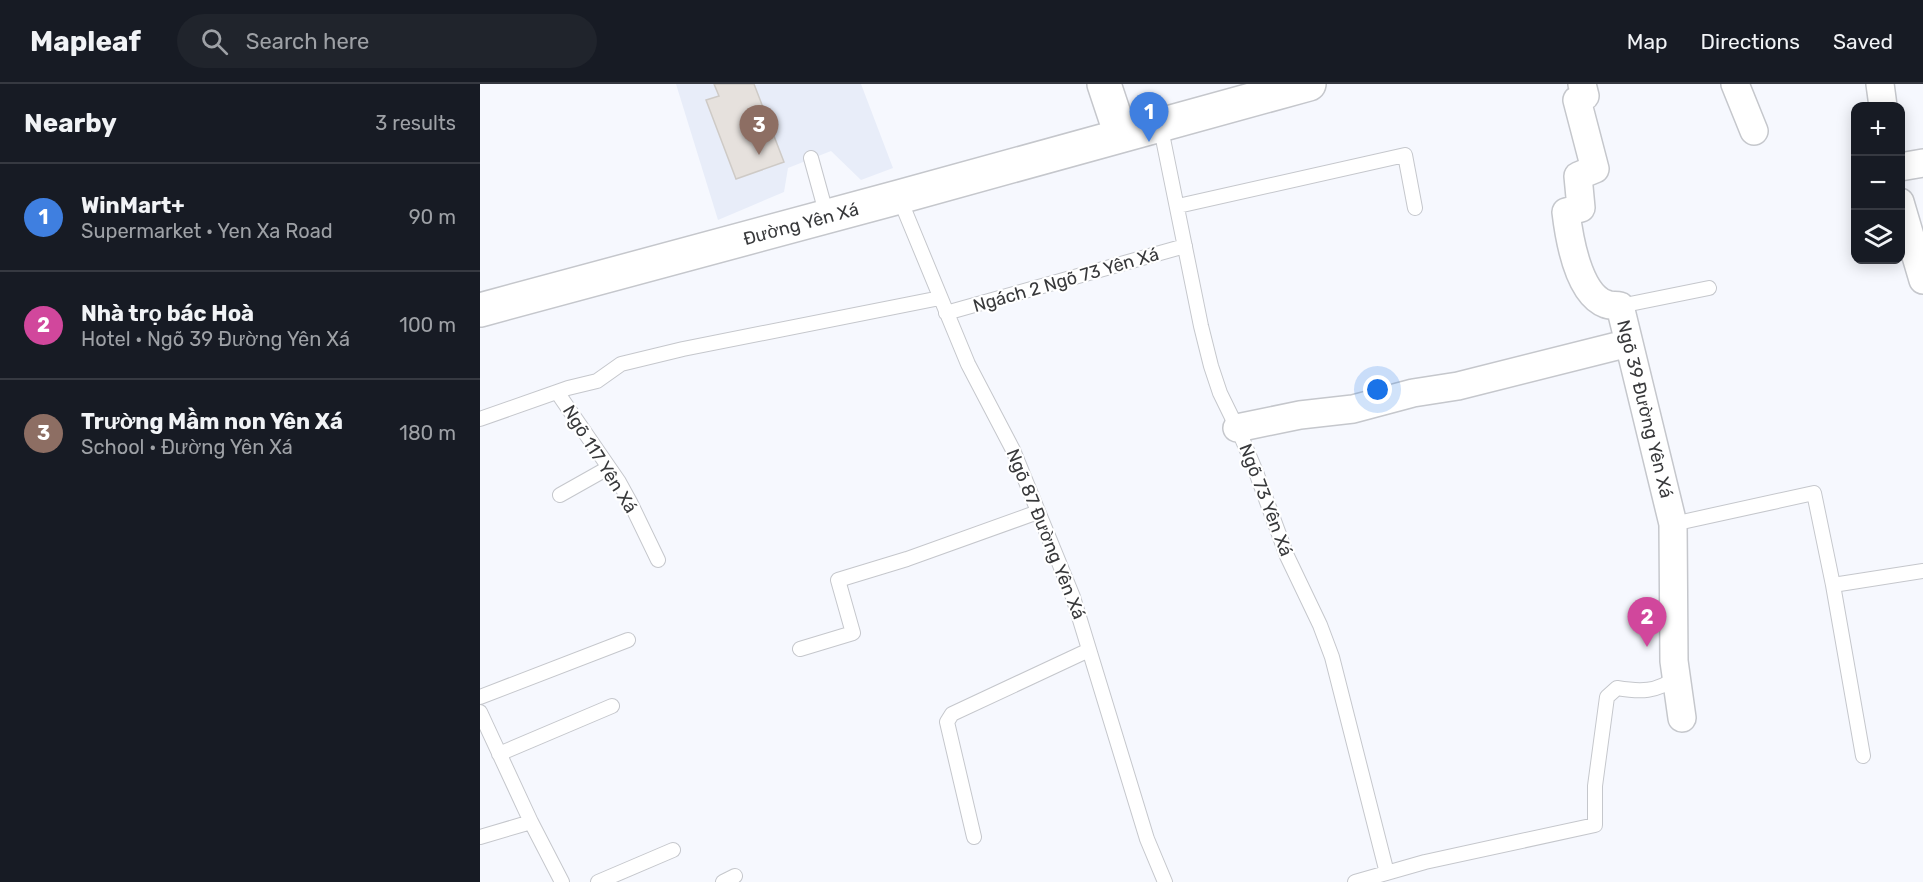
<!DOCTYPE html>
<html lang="en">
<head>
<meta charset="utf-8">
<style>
	:root { --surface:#171b24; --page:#20242c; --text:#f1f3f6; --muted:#9ea1a6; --line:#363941; --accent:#ea580c }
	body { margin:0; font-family:Rubik,sans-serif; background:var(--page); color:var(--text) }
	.controls { position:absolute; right:18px; top:18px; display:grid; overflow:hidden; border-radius:12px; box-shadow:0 3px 15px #0003 }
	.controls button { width:54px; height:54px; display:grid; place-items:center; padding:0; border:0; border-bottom:2px solid var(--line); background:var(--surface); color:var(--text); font:30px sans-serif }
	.you { position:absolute; left:898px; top:306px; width:21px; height:21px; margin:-15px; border:4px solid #fff; border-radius:50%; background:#1a73e8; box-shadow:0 0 0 9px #1a73e833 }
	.badge { display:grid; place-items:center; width:39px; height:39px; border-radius:50%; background:var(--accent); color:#fff; font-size:20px; font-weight:700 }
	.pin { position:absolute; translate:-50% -50px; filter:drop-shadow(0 2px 3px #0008) }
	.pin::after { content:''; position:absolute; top:32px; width:21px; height:18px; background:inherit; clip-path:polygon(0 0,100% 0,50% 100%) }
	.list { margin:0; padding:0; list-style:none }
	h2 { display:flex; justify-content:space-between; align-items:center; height:78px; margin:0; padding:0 24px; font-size:26px }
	h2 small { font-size:20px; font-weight:400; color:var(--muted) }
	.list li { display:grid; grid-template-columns:39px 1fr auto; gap:18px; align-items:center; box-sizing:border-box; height:108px; padding:0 24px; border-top:2px solid var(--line) }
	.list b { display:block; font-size:22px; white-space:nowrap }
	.list p { margin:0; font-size:20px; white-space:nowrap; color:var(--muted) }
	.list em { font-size:20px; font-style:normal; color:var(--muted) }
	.icon { flex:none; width:33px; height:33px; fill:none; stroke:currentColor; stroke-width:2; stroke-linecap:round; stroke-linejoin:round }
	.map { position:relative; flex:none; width:1443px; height:798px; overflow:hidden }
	header { display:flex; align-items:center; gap:36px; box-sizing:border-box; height:84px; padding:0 30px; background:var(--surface); border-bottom:2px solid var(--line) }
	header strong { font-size:28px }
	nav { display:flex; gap:33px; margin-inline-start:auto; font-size:21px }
	.search { width:420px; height:54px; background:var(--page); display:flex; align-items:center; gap:15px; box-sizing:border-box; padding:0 21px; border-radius:33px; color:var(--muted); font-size:22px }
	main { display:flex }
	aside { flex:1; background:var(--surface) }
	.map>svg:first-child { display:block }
	.built { fill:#e8edf9 }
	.building { fill:#e6e1dd; stroke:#cecac6; stroke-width:1.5 }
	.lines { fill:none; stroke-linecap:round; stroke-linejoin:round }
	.service-casing { stroke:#c5c7cc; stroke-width:16 }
	.minor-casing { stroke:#c5c7cc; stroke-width:30 }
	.tertiary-casing { stroke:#c5c7cc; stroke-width:36 }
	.service { stroke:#fff; stroke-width:14 }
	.minor { stroke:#fff; stroke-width:27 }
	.tertiary { stroke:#fff; stroke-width:33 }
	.labels { text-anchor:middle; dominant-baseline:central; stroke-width:4.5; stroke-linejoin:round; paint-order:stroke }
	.street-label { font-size:18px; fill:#38393b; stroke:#fff }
</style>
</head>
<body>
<header>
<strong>Mapleaf</strong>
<div class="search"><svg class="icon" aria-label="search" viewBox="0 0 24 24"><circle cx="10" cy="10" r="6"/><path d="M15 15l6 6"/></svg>Search here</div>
<nav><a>Map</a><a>Directions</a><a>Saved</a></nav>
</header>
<main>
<aside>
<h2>Nearby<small>3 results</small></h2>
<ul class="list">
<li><span class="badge" style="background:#3f7fe0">1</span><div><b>WinMart+</b><p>Supermarket · Yen Xa Road</p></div><em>90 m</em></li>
<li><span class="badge" style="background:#d1479c">2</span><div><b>Nhà trọ bác Hoà</b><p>Hotel · Ngõ 39 Đường Yên Xá</p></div><em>100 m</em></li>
<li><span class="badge" style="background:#8d6e63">3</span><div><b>Trường Mầm non Yên Xá</b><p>School · Đường Yên Xá</p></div><em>180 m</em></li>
</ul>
</aside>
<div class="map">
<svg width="1443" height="798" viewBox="0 0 1443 798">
	<rect width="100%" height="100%" fill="#f6f8fe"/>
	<path class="built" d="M196,0H381L413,84L381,96L351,67L308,84L304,108L238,136Z"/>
	<path class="building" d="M234,0H274L304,78L256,95L226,16L239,12Z"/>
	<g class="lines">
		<g class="service-casing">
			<path id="service" d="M680,40L721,242L731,282L740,309L761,352L776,388L807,472L840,541L852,573L907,789
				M331,74L347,132
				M419,113L488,280L533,366L593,513L667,755L685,798
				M698,122L925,71L935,124
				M1140,222L1229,204
				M466,229L705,162
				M77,308L139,398L150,418L178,476
				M0,335L88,304L117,297L141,280L203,265L460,214
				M80,411L128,384
				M1193,440L1334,409L1353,501L1383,672
				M1353,501L1443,487
				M320,565L373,549L358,496L427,475L558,428
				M0,613L148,556
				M0,628L51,738L82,798
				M19,670L132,622
				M0,753L51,738
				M494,753L467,638L472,630L609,566
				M118,798L193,766
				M243,798L255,792
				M875,798L945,778L1115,741V702L1127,613L1137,604C1161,608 1176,608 1196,594"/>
		</g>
		<g class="minor-casing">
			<path id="minor" d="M1102,0L1105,12L1097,16L1115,85L1098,92L1101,124L1086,128C1089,153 1098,210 1126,220C1130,222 1136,221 1140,222L1193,440L1194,577L1202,634
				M1255,0L1274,47
				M1400,0L1403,22
				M1420,83L1443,79
				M1420,118L1443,196
				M757,344L820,331L873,325L933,309L978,302L1149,259"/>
		</g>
		<g class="tertiary-casing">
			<path id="tertiary" d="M624,0L641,51
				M0,226L419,113L829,0"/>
		</g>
		<use href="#service" class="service"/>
		<use href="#minor" class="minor"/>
		<use href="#tertiary" class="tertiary"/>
	</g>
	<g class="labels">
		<g class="street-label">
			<text transform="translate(321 140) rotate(-15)">Đường Yên Xá</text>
			<text transform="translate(586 196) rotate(-16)">Ngách 2 Ngõ 73 Yên Xá</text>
			<text transform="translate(1165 325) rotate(76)">Ngõ 39 Đường Yên Xá</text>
			<text transform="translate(120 375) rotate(58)">Ngõ 117 Yên Xá</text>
			<text transform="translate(786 416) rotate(69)">Ngõ 73 Yên Xá</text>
			<text transform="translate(566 450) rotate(68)">Ngõ 87 Đường Yên Xá</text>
		</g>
	</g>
</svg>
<div class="controls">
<button>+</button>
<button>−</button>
<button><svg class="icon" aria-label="layers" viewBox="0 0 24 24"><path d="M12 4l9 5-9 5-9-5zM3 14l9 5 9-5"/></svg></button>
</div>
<div class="you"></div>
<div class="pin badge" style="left:669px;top:58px;background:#3f7fe0">1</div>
<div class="pin badge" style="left:1167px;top:563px;background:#d1479c">2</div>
<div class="pin badge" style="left:279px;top:71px;background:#8d6e63">3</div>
</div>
</main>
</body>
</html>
